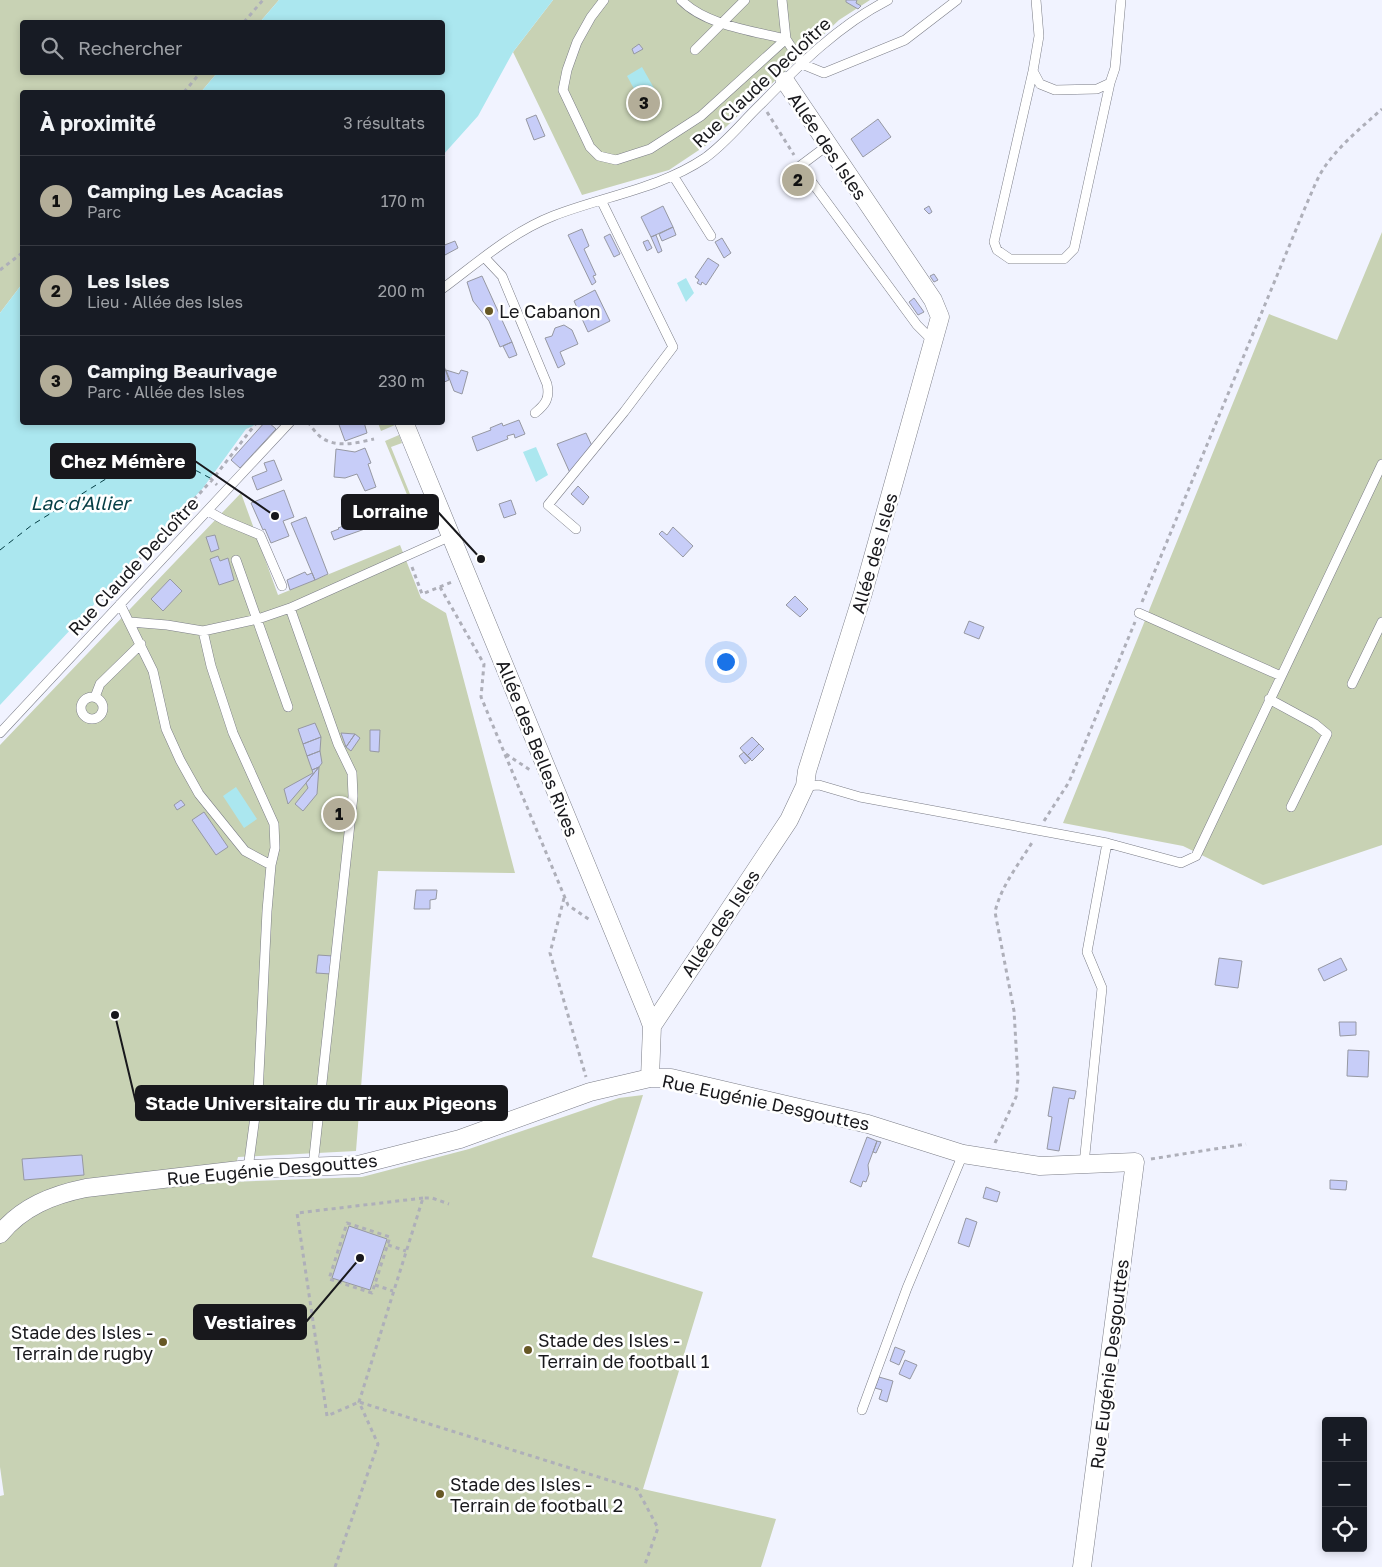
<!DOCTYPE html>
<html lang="fr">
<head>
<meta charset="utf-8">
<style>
	:root { --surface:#171b24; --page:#242831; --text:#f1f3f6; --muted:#9ea1a6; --line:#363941; --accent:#b3ad98 }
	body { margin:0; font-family:"Golos Text",sans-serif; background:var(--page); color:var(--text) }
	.controls { position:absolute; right:15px; bottom:15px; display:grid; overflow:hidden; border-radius:5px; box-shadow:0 2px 8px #0003 }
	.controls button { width:45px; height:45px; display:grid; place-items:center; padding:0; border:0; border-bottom:1px solid var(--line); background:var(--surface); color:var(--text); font:25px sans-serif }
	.you { position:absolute; left:725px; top:661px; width:18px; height:18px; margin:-12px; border:4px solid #fff; border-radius:50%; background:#1a73e8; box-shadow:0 0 0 8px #1a73e833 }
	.badge { display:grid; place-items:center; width:32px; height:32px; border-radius:50%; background:var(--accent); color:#111; font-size:16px; font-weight:700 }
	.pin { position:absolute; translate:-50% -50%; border:2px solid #fff; box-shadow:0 1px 5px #0006 }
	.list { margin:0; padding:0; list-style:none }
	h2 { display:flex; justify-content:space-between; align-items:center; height:65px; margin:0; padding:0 20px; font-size:21px }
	h2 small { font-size:16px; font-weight:400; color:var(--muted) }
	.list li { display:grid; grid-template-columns:32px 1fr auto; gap:15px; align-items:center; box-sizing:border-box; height:90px; padding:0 20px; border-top:1px solid var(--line) }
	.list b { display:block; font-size:19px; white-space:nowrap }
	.list p { margin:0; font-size:16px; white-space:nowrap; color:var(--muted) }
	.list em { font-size:16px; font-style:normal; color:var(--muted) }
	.icon { flex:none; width:28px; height:28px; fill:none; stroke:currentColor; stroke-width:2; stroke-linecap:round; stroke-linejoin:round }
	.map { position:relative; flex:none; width:1382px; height:1567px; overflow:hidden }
	.search { position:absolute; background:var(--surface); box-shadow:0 2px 8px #0003; left:20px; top:20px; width:425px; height:55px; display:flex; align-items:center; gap:12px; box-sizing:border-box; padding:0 18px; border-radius:5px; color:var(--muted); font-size:19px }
	.panel { position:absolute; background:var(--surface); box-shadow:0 2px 8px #0003; left:20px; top:90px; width:425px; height:335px; border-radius:5px }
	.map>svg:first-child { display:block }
	.green { fill:#c8d2b4 }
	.water { fill:#abe7ef }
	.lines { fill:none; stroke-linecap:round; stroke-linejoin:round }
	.ferry { stroke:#053e45; stroke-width:1; stroke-dasharray:6 5; stroke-linecap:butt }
	.building { fill:#c7cdf8; stroke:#9698a2 }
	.service-casing { stroke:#7b7d87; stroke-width:10 }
	.minor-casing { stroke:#7b7d87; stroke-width:19 }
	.path { stroke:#aeafb9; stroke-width:3; stroke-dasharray:4 4; stroke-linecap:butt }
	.service { stroke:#fff; stroke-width:9 }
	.minor { stroke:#fff; stroke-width:18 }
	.poi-dot { fill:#675825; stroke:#fff; stroke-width:2 }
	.labels { text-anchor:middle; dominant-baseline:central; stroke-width:5; stroke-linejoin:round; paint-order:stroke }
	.street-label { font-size:18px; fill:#18181c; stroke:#fff }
	.poi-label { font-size:18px; fill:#18181c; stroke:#fff; text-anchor:start }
	.water-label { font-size:19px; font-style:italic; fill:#053e45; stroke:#fff }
	.leader { fill:none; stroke:#18181c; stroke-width:2 }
	.callout-dot { fill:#18181c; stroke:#fff; stroke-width:2 }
	.callout { fill:#18181c; stroke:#18181c; stroke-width:2 }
	.callout-label { font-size:19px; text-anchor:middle; font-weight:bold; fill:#fff }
</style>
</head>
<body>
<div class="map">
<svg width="1382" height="1567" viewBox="0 0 1382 1567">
	<rect width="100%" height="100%" fill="#f1f3ff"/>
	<path class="green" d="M0,0H279L260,22H22V72L217,73L201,92H22V284L0,313Z
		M553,0H870L839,20L708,144L669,170L582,195L513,52Z
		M1382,232V845L1263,885L1183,846L1063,823L1269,314L1337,340Z
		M378,423H394L395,425L381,431Z
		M399,435L402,443L391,447L416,509L428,504L431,513L417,519L385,441Z
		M241,493L278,595L400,545L421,598L446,613L515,873L378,871L356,1151L238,1157L231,1182L362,1177L469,1149L619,1098L643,1095L592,1257L703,1292L643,1489L776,1519L761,1567H0V1496L4,1495L0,1467V745Z"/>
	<path class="water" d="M279,0H553L513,52L478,116L443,155L442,92H201L217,73L442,72V22H260Z
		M642,67L659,97L644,107L627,76Z
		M686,278L694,293L686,302L677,283Z
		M22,284V422L256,423L253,426L246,429L203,488L0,705V313Z
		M536,447L548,475L536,482L523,452Z
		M236,787L257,819L244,828L223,796Z"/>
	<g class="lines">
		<path class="ferry" d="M0,550L32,525L109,477L144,466L171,465L197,471L210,478"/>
	</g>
	<path class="building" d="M846,0H857L856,3L861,6L858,9L846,2Z
		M639,44L643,49L634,54L632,49Z
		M536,115L545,136L534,140L526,119Z
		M878,119L891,137L863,157L851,139Z
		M799,175L804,181L797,186L793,179Z
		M663,206L673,227L651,237L641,217Z
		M929,206L932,212L929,214L924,209Z
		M673,227L676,235L662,241L659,234Z
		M582,229L589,246L584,249L596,275L593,276L596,282L592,285L568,235Z
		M610,234L620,254L614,257L604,237Z
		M656,235L662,251L658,253L651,237Z
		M722,238L731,253L724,258L715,242Z
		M648,240L652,248L647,251L643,242Z
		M455,241L458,248L445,255L442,246Z
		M708,258L719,265L706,285L702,282L701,285L697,283L699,280L695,277Z
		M934,274L938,280L934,282L930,276Z
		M482,276L512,342L500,347L489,321L473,301L467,282Z
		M595,290L610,321L588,332L574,301Z
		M914,298L924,312L918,315L909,302Z
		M564,325L572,330L578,344L560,352L565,364L558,368L545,338L552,336L555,328Z
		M512,342L517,355L509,358L503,346Z
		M442,366H444L449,380L442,383Z
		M446,370L459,374L461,370L468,372L462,394L454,391Z
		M519,420L525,434L515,438L514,434L507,436L508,439L477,451L472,437L491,430L490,428L502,423L503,426Z
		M265,422H268L276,429L240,468L231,460Z
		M338,422H364L367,433L345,441Z
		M586,433L593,448L570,473L557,444Z
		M365,448L371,463L368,464L376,487L365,491L357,474L345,478L334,477L336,449L355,452Z
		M274,460L282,480L257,490L252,477L267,471L264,463Z
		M578,486L589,497L583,505L571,494Z
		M284,490L294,517L283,521L289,536L271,543L265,529L263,530L251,503Z
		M511,500L516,514L504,518L499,504Z
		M369,507L376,525L334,540L331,532L339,529L338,528L362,519L359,511Z
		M306,517L328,574L315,580L291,523Z
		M673,527L693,546L683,557L659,534L662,531L667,535Z
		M215,535L219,549L211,552L206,537Z
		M482,553L486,562L480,564L477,556Z
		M218,556L220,561L228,558L234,580L219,585L210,559Z
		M305,572L307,575L312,573L315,580L290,590L287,580Z
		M170,579L182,591L163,611L151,599Z
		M795,596L808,609L800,617L786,605Z
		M969,621L984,627L979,639L964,633Z
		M315,723L321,737L303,744L298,729Z
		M370,730H380L379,752L370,751Z
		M341,733L355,734L346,747Z
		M355,734L360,738L351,751L346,747Z
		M321,737L320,751L307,756L303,744Z
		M752,737L759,744L747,756L740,748Z
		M759,744L764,749L752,761L747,756Z
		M320,751L322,763L319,767L312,770L307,756Z
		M744,752L751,759L745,764L739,756Z
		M319,767L306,783L288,804L284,789L313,773L312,770Z
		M319,767L317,794L303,811L295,804L308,788L306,783Z
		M181,800L185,805L177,810L174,805Z
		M204,812L228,847L216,855L192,820Z
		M416,890H437L436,899L430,900V909H414Z
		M318,955L333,956L331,974L316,973Z
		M1219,958L1242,961L1238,988L1215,985Z
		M1341,958L1347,970L1324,981L1318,969Z
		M1339,1022H1356V1035L1340,1036Z
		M1348,1050L1369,1051L1368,1077L1347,1076Z
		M1053,1087L1076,1091L1074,1099L1069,1098L1059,1151L1047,1149L1052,1117L1048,1116Z
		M867,1137L877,1141L868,1165L869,1174L866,1182L863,1181L861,1187L850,1182Z
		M877,1141L881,1142L876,1153L873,1152Z
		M82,1155L84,1175L24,1180L22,1159Z
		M1330,1180L1347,1181L1346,1190L1330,1189Z
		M986,1187L1000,1192L997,1202L983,1198Z
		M966,1218L977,1222L969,1247L958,1243Z
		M349,1226L387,1239L370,1290L332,1278Z
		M895,1347L905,1351L899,1365L890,1361Z
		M905,1360L917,1365L910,1379L899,1374Z
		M879,1377L893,1381L887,1402L879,1399L882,1390L875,1388Z"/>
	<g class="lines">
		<g class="service-casing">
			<path id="service" d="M604,0L591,17L577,42L567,70L563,90L590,147L599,156L616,160L650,149L701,116L786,39
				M681,0C705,25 753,31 786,39
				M782,0L786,39L802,64L824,73L905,40L957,0
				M1036,0L1039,36L1033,71L1040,84L1055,90L1097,89L1110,83L1115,68L1121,0
				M695,50L745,0
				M1033,71L994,242L997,250L1010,259H1064L1074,249L1110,83
				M828,145L800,166L917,325L928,336L935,339
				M674,177L711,236
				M485,258L502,276L547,384C550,398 546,404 535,413
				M442,289C477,263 512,232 553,216C604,196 659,189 705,158C727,142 743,121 762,103C800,64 839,25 888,0
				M208,511L224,520L260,535L282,586
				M576,529L548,505L624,412L673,347L601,200
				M236,560L288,707
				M120,604L153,671L166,729L180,760L199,794L245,851L271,865L267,911L258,1094L248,1169
				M290,608L338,744L352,773L353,796L313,1166
				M1139,613L1281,676
				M130,622L167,625L203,631L258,619L290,608L451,536
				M203,631L211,666L233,733L274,824L275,848L271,865
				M1352,684L1382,622
				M81 708a11 11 0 1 1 22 0a11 11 0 1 1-22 0Z
				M95,697L100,684L141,644
				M1269,699L1315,724L1327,734L1291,807
				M0,733L290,422
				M805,786L819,785L860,797L1107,843L1181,863L1196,856L1382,464
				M1084,1164L1102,988L1087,952L1107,843
				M862,1410L907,1288L963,1154"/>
		</g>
		<g class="minor-casing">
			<path id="minor" d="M404,422L648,1015L652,1026L650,1078
				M652,1026L789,820L805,786L807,771L863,593L940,317L933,300L785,81
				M0,1234C22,1207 52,1195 86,1188L248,1169L358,1165L460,1139L590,1092L650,1078H671L868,1124L963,1154L1040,1166L1135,1162L1082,1567"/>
		</g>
		<path class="path" d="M244,22L263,0
			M184,92L201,72
			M767,112L794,155
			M0,270L22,253
			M308,422C312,427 316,434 322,438C337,448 357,443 374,439
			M210,478L217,485
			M412,567L422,594L452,582
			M440,587L484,664L481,697L568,905L590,920
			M1142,602L1307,203C1312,192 1316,181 1322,171C1337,147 1361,128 1382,109
			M93,613L108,593L212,480L257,422
			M506,754L530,770
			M1044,821L1069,782L1135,622
			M564,898L550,953L586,1077
			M995,1143L1016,1097L1018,1079L1014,1011L995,912C1001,886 1019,864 1033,841
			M1151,1159L1246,1144
			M423,1198L297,1213L327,1416L359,1402L637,1489L658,1528L644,1567
			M347,1223L390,1237L372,1293L329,1279Z
			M388,1245L406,1251
			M375,1285L393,1291
			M335,1567L378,1444L359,1402L423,1198H432L449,1204"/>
		<use href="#service" class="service"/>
		<use href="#minor" class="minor"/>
	</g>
	<g class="poi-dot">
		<circle cx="489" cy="311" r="5"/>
		<circle cx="163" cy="1342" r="5"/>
		<circle cx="528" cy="1350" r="5"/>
		<circle cx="440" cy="1494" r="5"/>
	</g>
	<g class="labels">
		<g class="street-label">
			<text transform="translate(761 82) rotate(-43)">Rue Claude Decloître</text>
			<text transform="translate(828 146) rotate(56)">Allée des Isles</text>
			<text transform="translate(874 553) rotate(-74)">Allée des Isles</text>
			<text transform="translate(133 566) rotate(-47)">Rue Claude Decloître</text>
			<text transform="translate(538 748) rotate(68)">Allée des Belles Rives</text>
			<text transform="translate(720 923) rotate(-56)">Allée des Isles</text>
			<text transform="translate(766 1102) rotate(12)">Rue Eugénie Desgouttes</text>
			<text transform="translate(272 1169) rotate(-5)">Rue Eugénie Desgouttes</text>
			<text transform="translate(1109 1364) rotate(-83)">Rue Eugénie Desgouttes</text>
		</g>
		<g class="poi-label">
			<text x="499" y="311">Le Cabanon</text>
			<text x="153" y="1332" text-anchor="end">Stade des Isles -<tspan x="153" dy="21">Terrain de rugby</tspan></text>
			<text x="538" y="1340">Stade des Isles -<tspan x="538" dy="21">Terrain de football 1</tspan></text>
			<text x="450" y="1484">Stade des Isles -<tspan x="450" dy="21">Terrain de football 2</tspan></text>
		</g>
		<g class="water-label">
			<text x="80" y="502">Lac d'Allier</text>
		</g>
	</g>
	<path class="leader" d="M275 516L195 461M481 559L438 512M115 1015L136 1103M360 1258L306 1322"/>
	<g class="callout-dot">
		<circle cx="275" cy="516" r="5"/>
		<circle cx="481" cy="559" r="5"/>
		<circle cx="115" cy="1015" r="5"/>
		<circle cx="360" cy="1258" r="5"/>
	</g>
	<g class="callout">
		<rect x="51" y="444" width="144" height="34" rx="5"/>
		<rect x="342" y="495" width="96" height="34" rx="5"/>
		<rect x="136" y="1086" width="371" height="34" rx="5"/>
		<rect x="194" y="1305" width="112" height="34" rx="5"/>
	</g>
	<g class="callout-label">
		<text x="123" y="468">Chez Mémère</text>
		<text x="390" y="518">Lorraine</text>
		<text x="321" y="1110">Stade Universitaire du Tir aux Pigeons</text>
		<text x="250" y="1329">Vestiaires</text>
	</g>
</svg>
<div class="controls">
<button>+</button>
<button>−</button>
<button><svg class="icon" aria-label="locate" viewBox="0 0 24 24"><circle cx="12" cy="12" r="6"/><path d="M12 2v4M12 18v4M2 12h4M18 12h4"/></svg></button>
</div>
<div class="you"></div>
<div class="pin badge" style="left:339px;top:814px">1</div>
<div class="pin badge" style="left:798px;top:180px">2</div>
<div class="pin badge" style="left:644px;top:103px">3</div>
<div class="search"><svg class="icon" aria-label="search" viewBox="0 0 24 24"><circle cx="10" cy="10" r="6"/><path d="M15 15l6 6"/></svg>Rechercher</div>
<section class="panel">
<h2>À proximité<small>3 résultats</small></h2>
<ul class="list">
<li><span class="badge">1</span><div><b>Camping Les Acacias</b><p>Parc</p></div><em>170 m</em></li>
<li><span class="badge">2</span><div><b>Les Isles</b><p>Lieu · Allée des Isles</p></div><em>200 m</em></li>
<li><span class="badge">3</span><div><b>Camping Beaurivage</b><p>Parc · Allée des Isles</p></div><em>230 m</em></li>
</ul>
</section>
</div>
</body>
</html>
